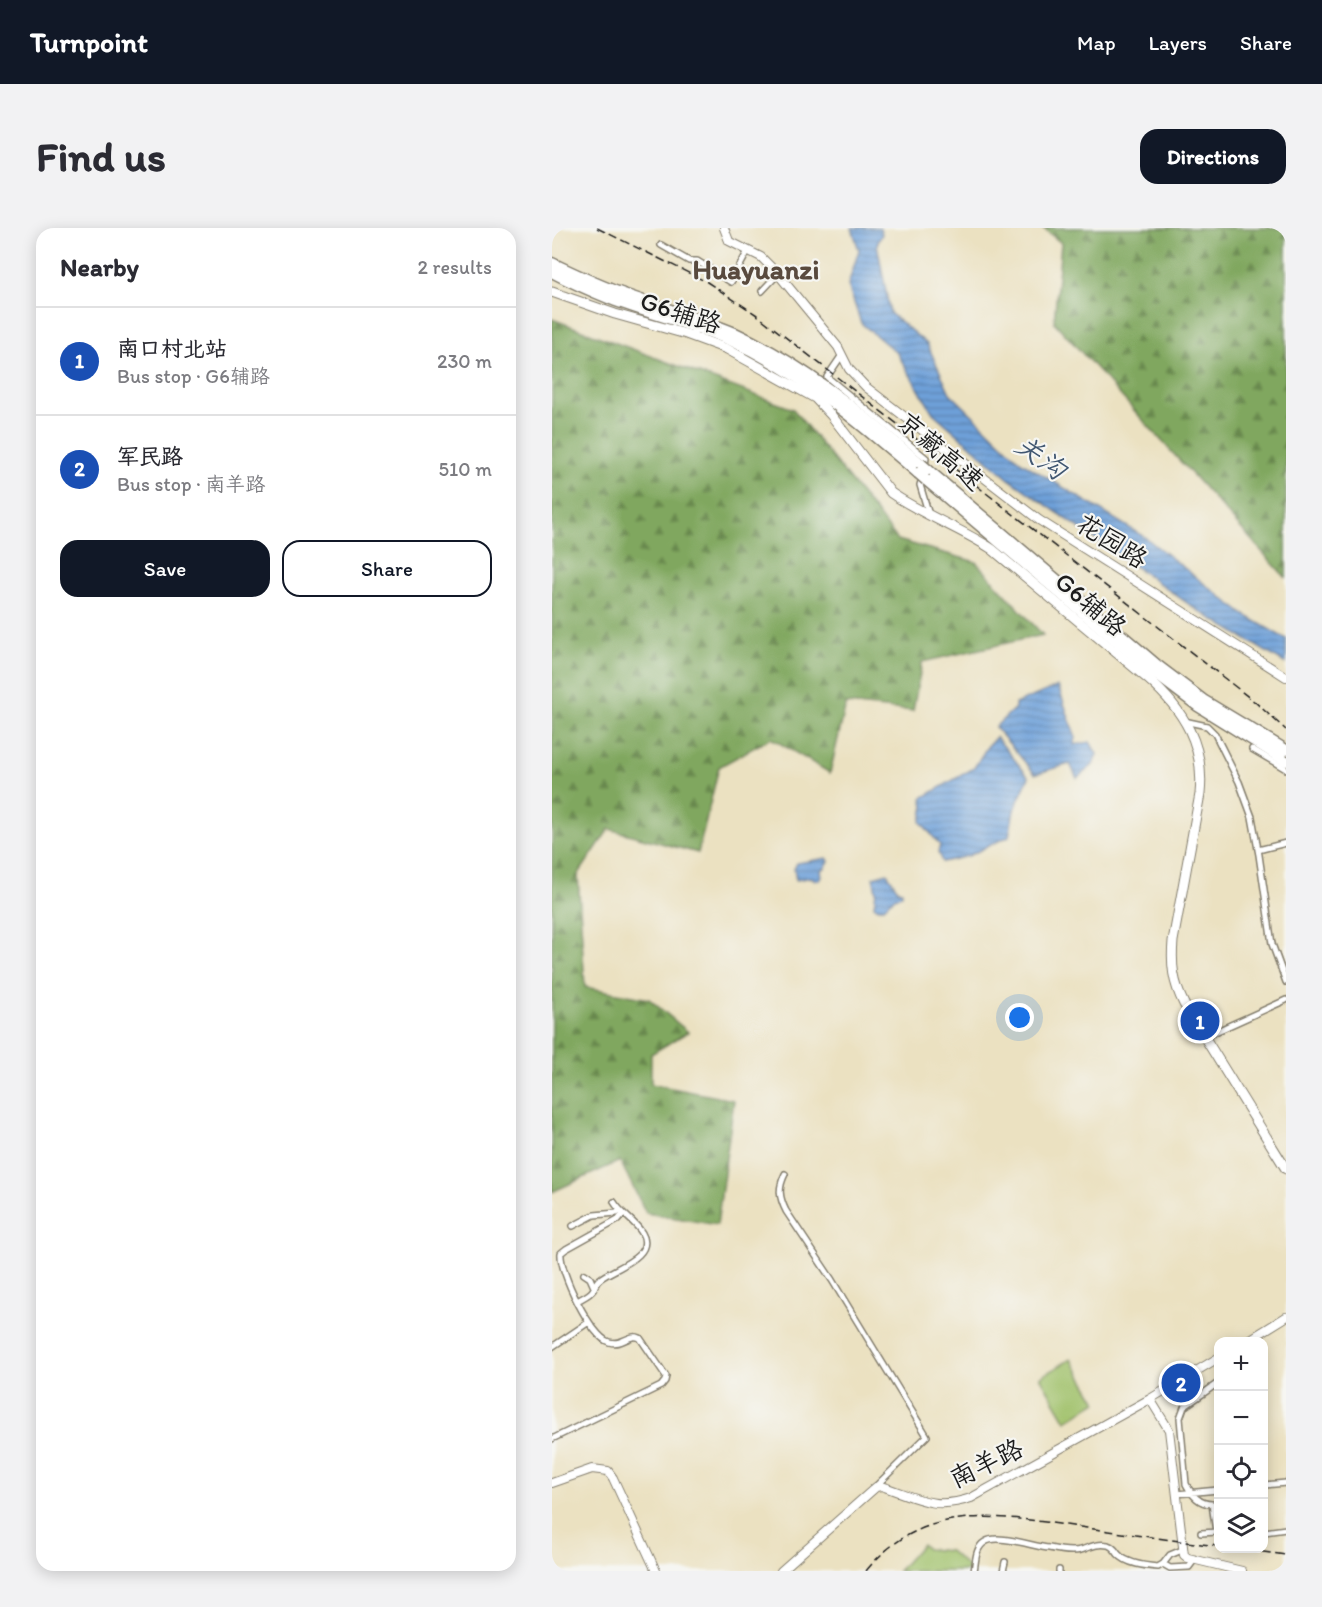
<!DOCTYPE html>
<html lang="en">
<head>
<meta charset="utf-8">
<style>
	:root { --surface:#fff; --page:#f2f2f3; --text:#2b2b33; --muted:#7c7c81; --line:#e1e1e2; --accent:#111827 }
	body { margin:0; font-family:Itim,"LXGW WenKai TC",sans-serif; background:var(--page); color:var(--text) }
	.controls { position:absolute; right:18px; bottom:18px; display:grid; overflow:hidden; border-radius:12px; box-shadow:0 3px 15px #0003 }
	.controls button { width:54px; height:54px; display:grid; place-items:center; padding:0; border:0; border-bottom:2px solid var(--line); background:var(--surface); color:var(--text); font:30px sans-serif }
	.you { position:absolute; left:468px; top:790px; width:21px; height:21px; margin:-15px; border:4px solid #fff; border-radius:50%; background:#1a73e8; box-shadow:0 0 0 9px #1a73e833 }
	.badge { display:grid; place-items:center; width:39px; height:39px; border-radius:50%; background:var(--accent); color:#fff; font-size:20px; font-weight:700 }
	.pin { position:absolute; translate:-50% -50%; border:3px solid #fff; box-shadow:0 2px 6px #0006 }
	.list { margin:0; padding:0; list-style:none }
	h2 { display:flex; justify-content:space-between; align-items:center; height:78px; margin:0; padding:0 24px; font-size:26px }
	h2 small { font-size:20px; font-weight:400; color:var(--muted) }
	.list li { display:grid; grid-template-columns:39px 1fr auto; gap:18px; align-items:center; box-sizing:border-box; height:108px; padding:0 24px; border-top:2px solid var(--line) }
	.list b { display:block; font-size:22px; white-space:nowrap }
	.list p { margin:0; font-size:20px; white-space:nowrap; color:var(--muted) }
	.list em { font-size:20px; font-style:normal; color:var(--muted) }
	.actions { display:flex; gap:12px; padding:18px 24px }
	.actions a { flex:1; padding:14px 0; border:2px solid var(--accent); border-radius:18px; text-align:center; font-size:21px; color:var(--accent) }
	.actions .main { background:var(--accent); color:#fff }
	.icon { flex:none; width:33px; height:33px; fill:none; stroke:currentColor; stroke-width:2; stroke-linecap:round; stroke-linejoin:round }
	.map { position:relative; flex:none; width:734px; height:1343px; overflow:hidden; border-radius:18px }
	header { display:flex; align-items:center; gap:36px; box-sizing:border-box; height:84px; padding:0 30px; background:var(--accent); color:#fff }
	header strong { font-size:28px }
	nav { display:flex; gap:33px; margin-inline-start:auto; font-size:21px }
	.intro { display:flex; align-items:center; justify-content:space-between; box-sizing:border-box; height:144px; padding:0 36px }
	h1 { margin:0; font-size:42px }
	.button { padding:15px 27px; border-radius:18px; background:var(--accent); color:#fff; font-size:21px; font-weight:700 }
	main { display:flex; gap:36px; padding:0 36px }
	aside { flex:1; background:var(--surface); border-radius:18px; box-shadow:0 3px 15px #0003 }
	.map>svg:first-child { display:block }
	.forest { fill:url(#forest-firs); stroke:#4e623d; stroke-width:1.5 }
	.garden { fill:#a0c16a; stroke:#5e6e43; stroke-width:1.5 }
	.water { fill:url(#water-rules); stroke:#455e7a; stroke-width:1.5 }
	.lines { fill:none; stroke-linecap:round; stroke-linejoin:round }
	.street-casing { stroke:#847e6e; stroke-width:8 }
	.secondary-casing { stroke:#847e6e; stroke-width:10 }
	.primary-casing { stroke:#847e6e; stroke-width:11 }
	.highway-casing { stroke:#847e6e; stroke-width:13 }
	.street { stroke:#fff; stroke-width:5 }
	.secondary { stroke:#fff; stroke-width:8 }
	.primary { stroke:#fff; stroke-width:9 }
	.highway { stroke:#fff; stroke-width:10 }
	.rail { stroke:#1c1c1c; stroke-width:1.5; stroke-dasharray:9 4.5; stroke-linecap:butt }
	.highway-bridge-casing { stroke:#847e6e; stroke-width:13; stroke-linecap:butt }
	.highway-bridge { stroke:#fff; stroke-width:10 }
	.labels { text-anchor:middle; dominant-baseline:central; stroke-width:4.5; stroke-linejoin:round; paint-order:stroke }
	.street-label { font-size:26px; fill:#1c1c1c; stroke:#f6f6f2 }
	.water-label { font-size:27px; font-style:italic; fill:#415771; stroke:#f6f6f2 }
	.quarter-label { font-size:28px; font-weight:bold; fill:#594a3e; stroke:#f6f6f2 }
</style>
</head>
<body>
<header>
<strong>Turnpoint</strong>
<nav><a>Map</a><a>Layers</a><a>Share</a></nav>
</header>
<div class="intro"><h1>Find us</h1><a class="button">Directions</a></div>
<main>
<aside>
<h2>Nearby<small>2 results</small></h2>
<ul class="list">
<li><span class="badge" style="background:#1a4fb4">1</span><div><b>南口村北站</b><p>Bus stop · G6辅路</p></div><em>230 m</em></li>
<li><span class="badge" style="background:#1a4fb4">2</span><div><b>军民路</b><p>Bus stop · 南羊路</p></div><em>510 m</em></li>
</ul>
<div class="actions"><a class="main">Save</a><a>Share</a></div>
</aside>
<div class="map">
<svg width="734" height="1343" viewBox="0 0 734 1343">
	<defs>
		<pattern id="forest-firs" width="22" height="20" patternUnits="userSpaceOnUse" patternTransform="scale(1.5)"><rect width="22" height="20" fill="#80a75e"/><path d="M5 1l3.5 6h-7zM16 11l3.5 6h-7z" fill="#68874d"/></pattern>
		<pattern id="water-rules" width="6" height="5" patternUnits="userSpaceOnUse" patternTransform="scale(1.5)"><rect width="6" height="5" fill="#6ea0d9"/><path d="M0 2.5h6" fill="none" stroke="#5a82af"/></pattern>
	</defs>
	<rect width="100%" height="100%" fill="#f6f6f2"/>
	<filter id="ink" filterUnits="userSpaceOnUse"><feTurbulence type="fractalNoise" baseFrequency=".0167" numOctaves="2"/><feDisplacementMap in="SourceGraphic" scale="12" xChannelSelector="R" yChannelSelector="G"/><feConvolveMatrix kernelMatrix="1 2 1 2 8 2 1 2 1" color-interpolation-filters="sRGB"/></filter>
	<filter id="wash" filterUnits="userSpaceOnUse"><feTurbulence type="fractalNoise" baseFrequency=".008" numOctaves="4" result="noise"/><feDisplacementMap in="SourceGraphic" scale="24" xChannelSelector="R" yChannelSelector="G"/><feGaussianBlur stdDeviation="1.35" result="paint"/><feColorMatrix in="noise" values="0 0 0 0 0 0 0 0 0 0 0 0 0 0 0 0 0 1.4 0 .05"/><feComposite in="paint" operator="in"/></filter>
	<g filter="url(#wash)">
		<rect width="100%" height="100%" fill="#ebe1c1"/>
		<path class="forest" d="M491,0H734V350L502,94L509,15Z
			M0,91L241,181L346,312L424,334L491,407L370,434L361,483L294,476L278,545L219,510L167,539L146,625L57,601L26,647L33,759L97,771L136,804L99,826V856L182,872L165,997L94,985L68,933L0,964Z"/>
		<path class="garden" d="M519,1131L545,1174L514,1193L488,1149Z
			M370,1316L375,1321L398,1323L420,1343H346Z"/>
		<path class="water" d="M300,0H328L330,6L325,16L338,85L375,116L398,165L468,233L594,310L691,386L734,411V436L644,381L457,251L381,185L345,125L309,95L296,57L307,22Z
			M506,458L524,510L522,517L538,514L545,526L541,537L525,550L518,536L483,546L443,499L463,480V476Z
			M444,509L477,549L462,582L457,608L416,628L390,634L386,624L388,617L369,594L372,578L370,570L422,540L435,519Z
			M275,630L277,633L273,640L269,642L270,649L268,652H263L259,649L244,652L242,641L245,635Z
			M335,645L346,662L350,663V666C347,668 344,669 341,671C333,676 333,684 322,678L324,663L321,649Z"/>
	</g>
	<g filter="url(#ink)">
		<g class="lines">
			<g class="street-casing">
				<path id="street" d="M109,17L137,33H145L179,54L196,23
					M210,63L226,46
					M290,127L275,149L374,230L373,238
					M370,250L368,257L377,287
					M632,493L655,498L663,506L687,554L700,589L707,627L720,716L734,754
					M700,521L734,541
					M706,622L734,615
					M652,809L734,772
					M233,946C226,960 227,969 234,983L280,1052L375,1208L325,1257
					M21,998L42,987L65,985L67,982
					M32,1046L38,1050L42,1059
					M25,1073C30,1070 38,1067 41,1062C44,1058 43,1054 48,1051C61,1040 104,1029 90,1005C83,993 69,986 62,974
					M0,1119L37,1094
					M0,1211L109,1158L113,1153L114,1148L88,1110C77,1105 71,1118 57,1114C39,1109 7,1043 9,1025L14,1021L66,992L71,986
					M712,1257L734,1255
					M624,1266L666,1262
					M664,1304L660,1276C647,1276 640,1267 634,1256L628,1190L632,1179L666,1155
					M712,1304L734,1301
					M649,1305L665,1304
					M611,1336L618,1340L637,1339L643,1331
					M507,1342V1343
					M422,1343C424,1333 423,1320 433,1314C446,1305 482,1319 497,1320C506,1322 521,1324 529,1322C538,1319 546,1315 556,1317C562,1319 563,1322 566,1326C575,1336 593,1338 606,1339L611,1336L618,1327L630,1322
					M451,1343L453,1334"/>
			</g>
			<g class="secondary-casing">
				<path id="secondary" d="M172,0L177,13L209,29L226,46L286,119L297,141L314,159L487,292L734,449
					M694,1114L734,1089
					M598,1171L617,1202L632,1327L636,1330L690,1343
					M0,1255L40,1241L56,1243L61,1250L104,1343
					M229,1343L324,1259L329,1258C364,1269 381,1283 419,1270L598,1171L666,1130"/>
			</g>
			<g class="primary-casing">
				<path id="primary" d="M0,64L63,86L134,106L175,121L263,170L279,187L339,265C371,287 408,300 440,321L596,451C632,482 653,518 648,566L621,713C619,737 621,754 632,776L734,941"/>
			</g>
			<g class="highway-casing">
				<path id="highway" d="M0,35C19,44 38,53 58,61C99,77 142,88 183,105C253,137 310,186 368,235
					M0,44C19,54 39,63 59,71C99,86 141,96 180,113C250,145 308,195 366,245
					M376,242L606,438L651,472L734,522
					M374,252L601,444L646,478L734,533"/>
			</g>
			<use href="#street" class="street"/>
			<use href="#secondary" class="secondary"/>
			<use href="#primary" class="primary"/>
			<use href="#highway" class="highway"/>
			<path class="rail" d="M45,0L155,54L205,87L703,474L734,502
				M683,1320L734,1327
				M314,1343C373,1270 455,1289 535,1300C579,1306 623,1313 666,1318"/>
			<g class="highway-bridge-casing">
				<path id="highway-bridge" d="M368,235L376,242
					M366,245L374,252"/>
			</g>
			<use href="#highway-bridge" class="highway-bridge"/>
		</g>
	</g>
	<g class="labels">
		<g class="street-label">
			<text transform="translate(129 84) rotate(18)">G6辅路</text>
			<text transform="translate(389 223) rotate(41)">京藏高速</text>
			<text transform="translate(560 313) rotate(32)">花园路</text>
			<text transform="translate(539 376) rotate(40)">G6辅路</text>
			<text transform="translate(434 1235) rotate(-26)">南羊路</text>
		</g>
		<g class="water-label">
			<text transform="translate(489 229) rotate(36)">关沟</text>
		</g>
		<g class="quarter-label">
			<text x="204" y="41">Huayuanzi</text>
		</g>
	</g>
</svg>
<div class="controls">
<button>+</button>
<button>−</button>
<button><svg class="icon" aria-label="locate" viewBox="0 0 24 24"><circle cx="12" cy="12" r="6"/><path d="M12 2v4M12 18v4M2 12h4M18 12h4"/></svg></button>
<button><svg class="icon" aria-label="layers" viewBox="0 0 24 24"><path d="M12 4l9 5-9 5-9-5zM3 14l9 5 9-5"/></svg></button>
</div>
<div class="you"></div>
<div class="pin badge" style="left:648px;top:793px;background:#1a4fb4">1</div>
<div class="pin badge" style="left:629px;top:1155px;background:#1a4fb4">2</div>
</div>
</main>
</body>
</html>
